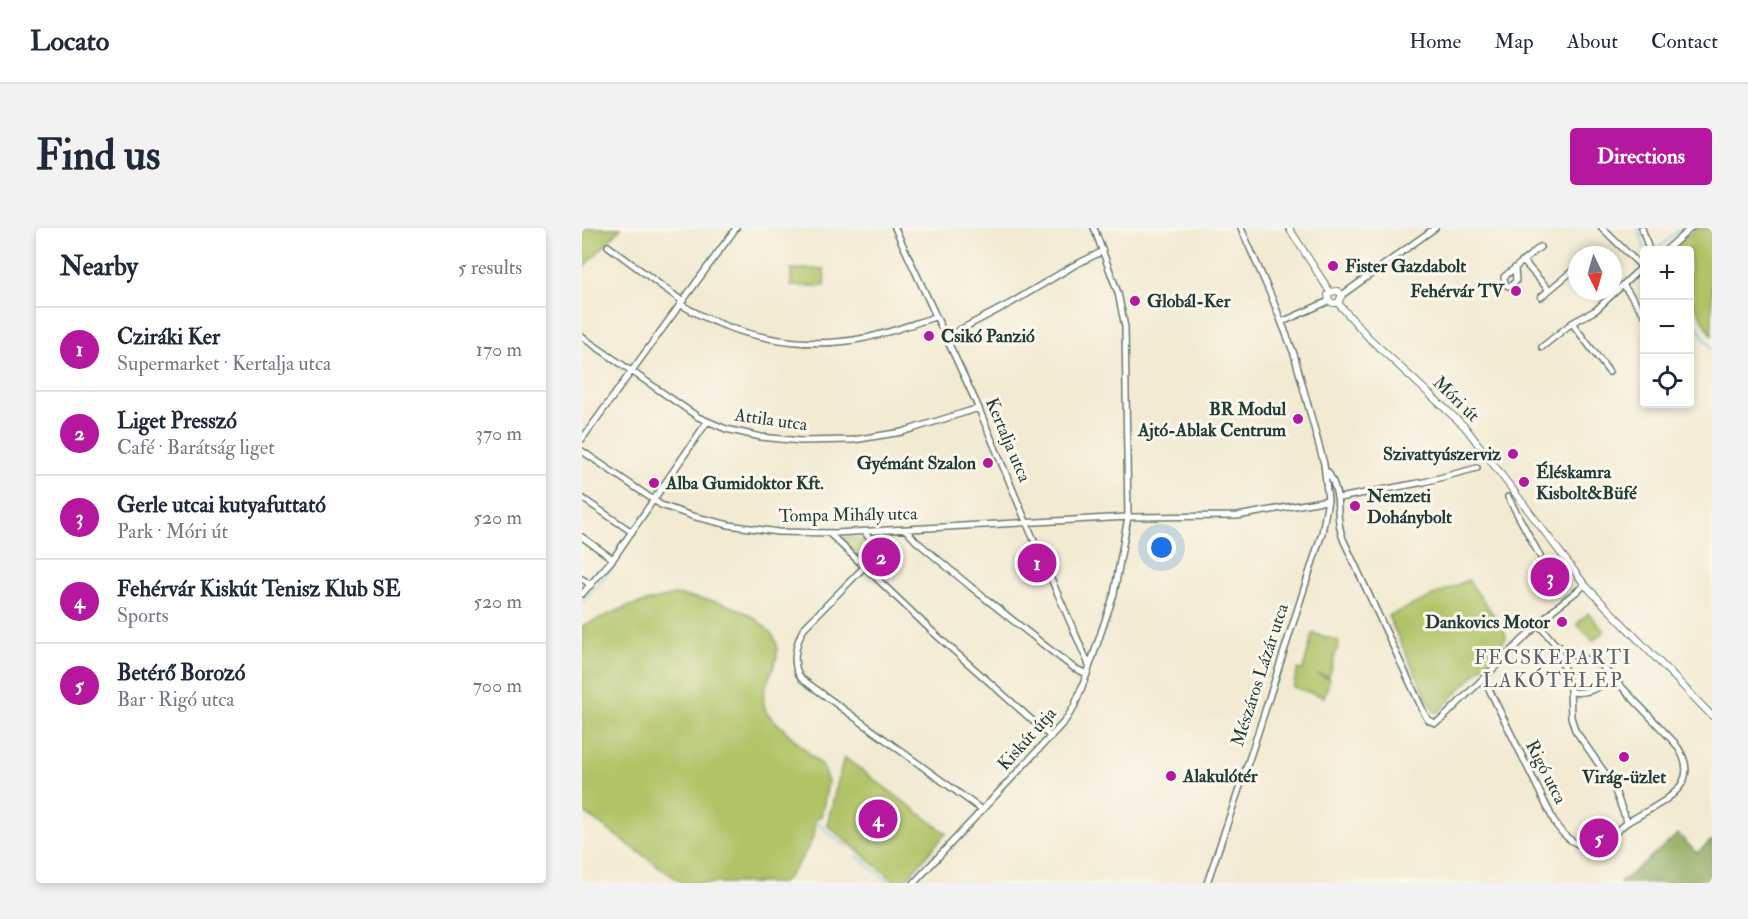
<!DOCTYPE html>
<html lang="en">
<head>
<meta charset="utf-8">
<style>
	:root { --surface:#fff; --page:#f2f2f3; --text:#1f2937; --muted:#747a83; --line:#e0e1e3; --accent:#b5179e }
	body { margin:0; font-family:"IM FELL Double Pica",serif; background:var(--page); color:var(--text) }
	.controls { position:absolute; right:18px; top:18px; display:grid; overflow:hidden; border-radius:6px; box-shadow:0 3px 9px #0003 }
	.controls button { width:54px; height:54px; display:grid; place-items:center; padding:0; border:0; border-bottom:2px solid var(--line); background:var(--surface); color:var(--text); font:30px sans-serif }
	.compass { position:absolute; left:986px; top:18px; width:54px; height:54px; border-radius:50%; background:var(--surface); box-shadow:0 3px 9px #0003; rotate:175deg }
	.you { position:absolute; left:580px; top:320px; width:21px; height:21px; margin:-15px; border:4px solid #fff; border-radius:50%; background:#1a73e8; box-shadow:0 0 0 9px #1a73e833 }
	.badge { display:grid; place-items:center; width:39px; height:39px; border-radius:50%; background:var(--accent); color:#fff; font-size:20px; font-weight:700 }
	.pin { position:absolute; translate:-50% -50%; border:3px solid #fff; box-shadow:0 2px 6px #0006 }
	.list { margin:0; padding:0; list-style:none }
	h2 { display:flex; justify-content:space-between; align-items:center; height:78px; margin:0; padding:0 24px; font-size:26px }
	h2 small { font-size:20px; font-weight:400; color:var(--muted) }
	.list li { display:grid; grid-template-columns:39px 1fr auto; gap:18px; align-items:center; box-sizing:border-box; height:84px; padding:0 24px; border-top:2px solid var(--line) }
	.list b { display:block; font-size:22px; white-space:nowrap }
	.list p { margin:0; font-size:20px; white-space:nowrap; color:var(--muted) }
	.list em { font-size:20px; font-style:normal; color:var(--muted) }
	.icon { flex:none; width:33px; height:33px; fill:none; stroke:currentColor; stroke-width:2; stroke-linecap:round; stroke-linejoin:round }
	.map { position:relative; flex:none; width:1130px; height:655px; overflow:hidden; border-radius:6px }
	header { display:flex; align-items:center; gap:36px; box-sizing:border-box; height:84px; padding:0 30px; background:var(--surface); border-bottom:2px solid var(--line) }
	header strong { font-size:28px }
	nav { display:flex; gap:33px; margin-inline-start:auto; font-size:21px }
	.intro { display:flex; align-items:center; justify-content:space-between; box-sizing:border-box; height:144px; padding:0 36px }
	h1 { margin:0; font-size:42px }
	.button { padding:15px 27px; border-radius:6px; background:var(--accent); color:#fff; font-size:21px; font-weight:700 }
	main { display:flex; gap:36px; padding:0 36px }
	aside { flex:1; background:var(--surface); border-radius:6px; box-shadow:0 3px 9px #0003 }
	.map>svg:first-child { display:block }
	.green { fill:#b0c366; stroke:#68804d; stroke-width:1.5 }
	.forest { fill:#8ca95b; stroke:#567348; stroke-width:1.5 }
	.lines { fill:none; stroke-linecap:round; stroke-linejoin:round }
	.stream { stroke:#6cc4e9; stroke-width:1.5 }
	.minor-casing { stroke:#697a6b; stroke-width:8 }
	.major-casing { stroke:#697a6b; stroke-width:8 }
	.minor { stroke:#fff; stroke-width:5 }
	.major { stroke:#fff; stroke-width:6 }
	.poi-dot { fill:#b5179e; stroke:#fbf7ec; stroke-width:2 }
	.labels { text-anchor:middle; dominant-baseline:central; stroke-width:6; stroke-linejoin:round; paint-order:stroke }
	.poi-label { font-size:18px; font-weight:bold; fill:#1f3d34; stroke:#fbf7ec; text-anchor:start }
	.street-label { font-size:18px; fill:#1f3d34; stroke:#fbf7ec }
	.neighbourhood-label { font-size:20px; letter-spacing:1.5px; fill:#5f636e; stroke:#fbf7ec }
</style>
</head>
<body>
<header>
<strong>Locato</strong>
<nav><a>Home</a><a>Map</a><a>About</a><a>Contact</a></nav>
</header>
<div class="intro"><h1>Find us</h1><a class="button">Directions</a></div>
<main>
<aside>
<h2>Nearby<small>5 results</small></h2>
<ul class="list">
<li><span class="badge">1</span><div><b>Cziráki Ker</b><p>Supermarket · Kertalja utca</p></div><em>170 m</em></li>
<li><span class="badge">2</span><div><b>Liget Presszó</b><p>Café · Barátság liget</p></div><em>370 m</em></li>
<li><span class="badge">3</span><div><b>Gerle utcai kutyafuttató</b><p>Park · Móri út</p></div><em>520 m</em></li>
<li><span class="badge">4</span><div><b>Fehérvár Kiskút Tenisz Klub SE</b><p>Sports</p></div><em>520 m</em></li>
<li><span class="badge">5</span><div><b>Betérő Borozó</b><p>Bar · Rigó utca</p></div><em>700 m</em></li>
</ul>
</aside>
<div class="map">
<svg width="1130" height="655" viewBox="0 0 1130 655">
	<rect width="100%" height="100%" fill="#fbf7ec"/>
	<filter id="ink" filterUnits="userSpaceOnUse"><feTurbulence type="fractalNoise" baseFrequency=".0167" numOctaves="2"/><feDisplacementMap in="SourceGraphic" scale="12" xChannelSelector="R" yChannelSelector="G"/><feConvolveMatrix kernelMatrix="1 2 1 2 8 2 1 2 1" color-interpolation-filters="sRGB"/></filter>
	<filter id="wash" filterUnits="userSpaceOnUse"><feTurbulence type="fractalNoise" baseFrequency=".008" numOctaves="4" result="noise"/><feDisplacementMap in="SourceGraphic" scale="24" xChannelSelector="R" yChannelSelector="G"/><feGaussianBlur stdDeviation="1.35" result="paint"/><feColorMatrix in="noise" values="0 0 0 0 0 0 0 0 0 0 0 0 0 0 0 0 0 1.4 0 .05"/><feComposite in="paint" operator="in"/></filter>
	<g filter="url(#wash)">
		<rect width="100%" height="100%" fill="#f2ead2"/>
		<path class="green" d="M0,0H39L0,41Z
			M1115,0H1130V108L1108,69V22H1088Z
			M209,41H242L243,58H209Z
			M264,309C276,309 282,310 288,322L285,327L278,330L261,313Z
			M886,352L922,401L924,409L915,424L855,485L852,484L806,388Z
			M92,367C125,371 159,375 183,399C194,409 198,417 194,432C189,450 175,466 185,485L241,539L246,555L239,588L232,593C232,596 233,599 233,602C232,614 209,648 200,655H100L0,583V398L47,378Z
			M1006,385L1022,403L1011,413L995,396Z
			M731,405L757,413L747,449L735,446L748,451L742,469L711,459L716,441L721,442Z
			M262,529L364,605L321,655H315L245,597Z"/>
		<path class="forest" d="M1096,606L1115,625L1130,612V645L1128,655H1038Z"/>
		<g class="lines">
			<path class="stream" d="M1057,0L1063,22
				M1074,22L1100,0
				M1108,88L1130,121
				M0,374L34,336
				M232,593L265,619
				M275,628L308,655"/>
		</g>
	</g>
	<g filter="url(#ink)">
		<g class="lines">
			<g class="minor-casing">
				<path id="minor" d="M313,0L394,174L445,296L507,437
					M1020,0L1060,39
					M1060,0L1067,22
					M26,18L100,73
					M1084,22L1109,0
					M941,33L967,62
					M933,40L934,53L929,58H926L923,56L922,49C934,39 946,29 958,19
					M1041,57L1062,86
					M760,67L853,0
					M959,69L995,39
					M98,76C153,109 220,123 283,110C307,105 330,96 353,89
					M700,94L747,73
					M990,95L1027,144
					M0,109L116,189L144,201L179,209L219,213L271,212L320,204L397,180
					M364,109L429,75L491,38L521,23
					M960,119L990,95L1014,82L1062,37
					M0,211L154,0
					M0,223L79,277L110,288L147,297L196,304L253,305L546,289L655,288L746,272
					M746,244C762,271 751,285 761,311L843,487L846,492L853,495L860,491L972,381L1003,357
					M926,269L958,328
					M0,270L50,304
					M757,270L842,254L895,240
					M324,302L334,313L389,359L472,425L492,440L505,446
					M283,304L292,318V329L222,400C214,414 208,438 220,451L400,582
					M247,305L353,406L469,509
					M0,309L31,331
					M0,351L9,357
					M0,366L31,331L125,194
					M973,416L985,448L988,460L989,489L993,502L1030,555L1045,594
					M902,451L974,597C982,608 993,619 1008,618C1025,618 1033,602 1046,594C1077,575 1127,558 1092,514L1018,436L993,428L973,416L957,397
					M988,464C1005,466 1019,461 1029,447
					M332,655L482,494L492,479L505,446L532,366L546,289L543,99L536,65L512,0
					M625,655L671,520L740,305L746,272L742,236L712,126L690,70L659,0"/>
			</g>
			<g class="major-casing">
				<path id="major" d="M707,0L748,64
					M748,64L756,63L760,67L756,75
					M748,64L746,67L747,73L751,75H756
					M756,75L787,110L883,199L1003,357L1130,488"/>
			</g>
			<use href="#minor" class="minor"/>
			<use href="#major" class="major"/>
		</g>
	</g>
	<g class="poi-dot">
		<circle cx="751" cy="38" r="6"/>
		<circle cx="934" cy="63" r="6"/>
		<circle cx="553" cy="73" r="6"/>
		<circle cx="347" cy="108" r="6"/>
		<circle cx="716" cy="191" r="6"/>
		<circle cx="931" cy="226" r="6"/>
		<circle cx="406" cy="235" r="6"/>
		<circle cx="942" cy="254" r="6"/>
		<circle cx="72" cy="255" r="6"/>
		<circle cx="773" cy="278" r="6"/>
		<circle cx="980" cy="394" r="6"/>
		<circle cx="1042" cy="529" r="6"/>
		<circle cx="589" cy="548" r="6"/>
	</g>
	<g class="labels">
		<g class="poi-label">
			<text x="763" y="38">Fister Gazdabolt</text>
			<text x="922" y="63" text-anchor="end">Fehérvár TV</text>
			<text x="565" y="73">Globál-Ker</text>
			<text x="359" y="108">Csikó Panzió</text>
			<text x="704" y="181" text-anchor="end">BR Modul<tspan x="704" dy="21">Ajtó-Ablak Centrum</tspan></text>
			<text x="919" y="226" text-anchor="end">Szivattyúszerviz</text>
			<text x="394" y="235" text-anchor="end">Gyémánt Szalon</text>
			<text x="954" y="244">Éléskamra<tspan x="954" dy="21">Kisbolt&amp;Büfé</tspan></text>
			<text x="84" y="255">Alba Gumidoktor Kft.</text>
			<text x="785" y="268">Nemzeti<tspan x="785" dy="21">Dohánybolt</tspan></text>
			<text x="968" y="394" text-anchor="end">Dankovics Motor</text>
			<text x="601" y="548">Alakulótér</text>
			<text x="1042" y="549" text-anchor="middle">Virág-üzlet</text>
		</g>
		<g class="street-label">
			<text transform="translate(874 171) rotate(44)">Móri út</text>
			<text transform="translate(189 192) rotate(8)">Attila utca</text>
			<text transform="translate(426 212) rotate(67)">Kertalja utca</text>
			<text transform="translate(266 287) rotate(-1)">Tompa Mihály utca</text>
			<text transform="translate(678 447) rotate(-72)">Mészáros Lázár utca</text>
			<text transform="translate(445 511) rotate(-48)">Kiskút útja</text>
			<text transform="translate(964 544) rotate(63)">Rigó utca</text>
		</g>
		<g class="neighbourhood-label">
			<text x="971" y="429">FECSKEPARTI<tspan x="971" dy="23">LAKÓTELEP</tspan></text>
		</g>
	</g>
</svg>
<div class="controls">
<button>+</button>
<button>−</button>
<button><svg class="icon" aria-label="locate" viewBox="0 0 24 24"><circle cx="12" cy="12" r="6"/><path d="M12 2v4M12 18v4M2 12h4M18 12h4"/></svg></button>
</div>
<svg class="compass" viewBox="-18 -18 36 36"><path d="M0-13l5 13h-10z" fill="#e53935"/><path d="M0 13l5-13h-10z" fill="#747a83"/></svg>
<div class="you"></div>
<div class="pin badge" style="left:455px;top:335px">1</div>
<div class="pin badge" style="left:299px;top:329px">2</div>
<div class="pin badge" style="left:968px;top:349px">3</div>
<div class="pin badge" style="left:296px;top:591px">4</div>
<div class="pin badge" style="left:1017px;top:610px">5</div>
</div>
</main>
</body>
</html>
